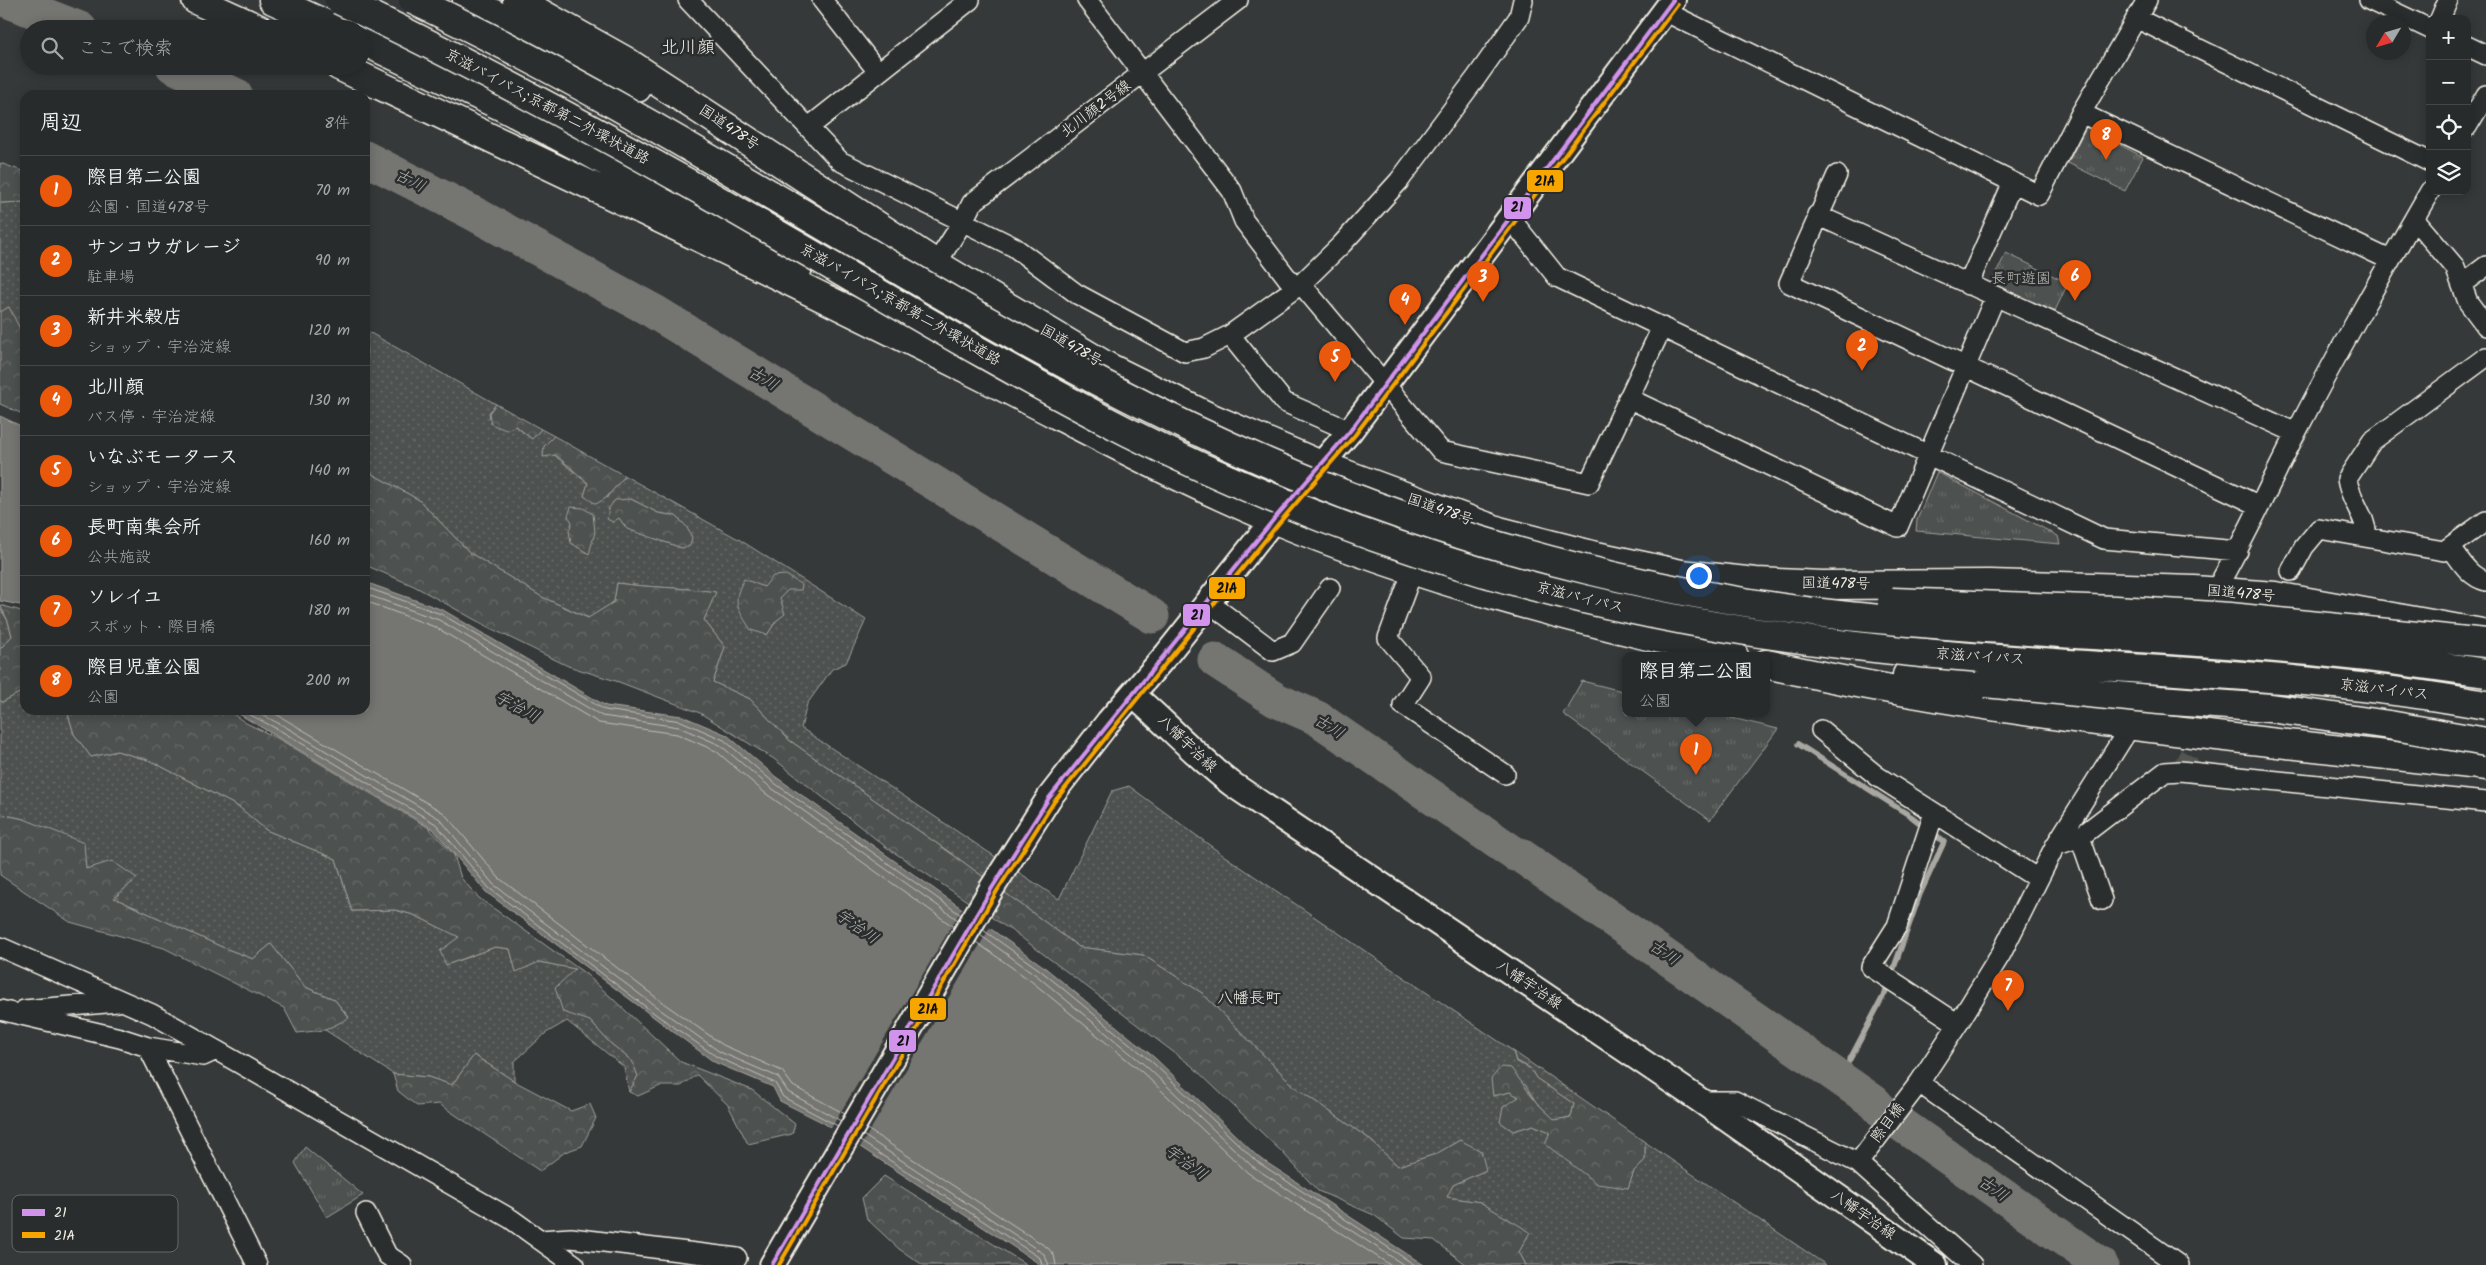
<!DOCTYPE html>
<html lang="ja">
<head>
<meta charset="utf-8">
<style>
	:root { --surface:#282b2b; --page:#343737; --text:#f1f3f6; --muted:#a5a7a9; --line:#444747; --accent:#ea580c }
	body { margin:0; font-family:Kalam,"Klee One",sans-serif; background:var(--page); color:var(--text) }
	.controls { position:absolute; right:15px; top:15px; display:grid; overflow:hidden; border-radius:10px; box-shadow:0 2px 12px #0003 }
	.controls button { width:45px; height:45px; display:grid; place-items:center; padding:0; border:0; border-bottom:1px solid var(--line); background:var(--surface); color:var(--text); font:25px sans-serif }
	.compass { position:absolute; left:2366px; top:15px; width:45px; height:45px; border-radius:50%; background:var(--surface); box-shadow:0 2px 12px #0003; rotate:232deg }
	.you { position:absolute; left:1698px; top:575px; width:18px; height:18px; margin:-12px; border:4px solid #fff; border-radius:50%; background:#1a73e8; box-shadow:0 0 0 8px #1a73e833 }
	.badge { display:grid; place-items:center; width:32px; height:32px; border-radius:50%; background:var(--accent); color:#fff; font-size:16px; font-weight:700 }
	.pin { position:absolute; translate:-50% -41px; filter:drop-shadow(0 1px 2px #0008) }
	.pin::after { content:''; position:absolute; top:26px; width:18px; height:15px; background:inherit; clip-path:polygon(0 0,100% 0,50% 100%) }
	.popup { position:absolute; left:1622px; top:652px; width:148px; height:65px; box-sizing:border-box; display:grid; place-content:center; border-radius:10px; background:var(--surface); filter:drop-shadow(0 1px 4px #0005); font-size:16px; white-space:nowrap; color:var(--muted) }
	.popup b { font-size:19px; color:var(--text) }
	.popup::after { content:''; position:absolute; left:50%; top:100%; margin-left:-10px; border:10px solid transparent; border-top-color:var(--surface) }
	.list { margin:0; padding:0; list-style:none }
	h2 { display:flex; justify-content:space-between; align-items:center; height:65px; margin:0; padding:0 20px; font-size:21px }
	h2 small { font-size:16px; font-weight:400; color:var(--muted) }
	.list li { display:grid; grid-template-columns:32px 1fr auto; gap:15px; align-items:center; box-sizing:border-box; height:70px; padding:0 20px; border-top:1px solid var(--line) }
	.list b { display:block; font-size:19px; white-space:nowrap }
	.list p { margin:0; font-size:16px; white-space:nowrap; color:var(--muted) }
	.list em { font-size:16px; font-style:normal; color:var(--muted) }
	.icon { flex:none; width:28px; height:28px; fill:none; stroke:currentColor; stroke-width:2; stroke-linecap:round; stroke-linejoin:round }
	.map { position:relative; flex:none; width:2486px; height:1265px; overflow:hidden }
	.search { position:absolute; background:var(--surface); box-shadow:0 2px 12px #0003; left:20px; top:20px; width:350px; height:55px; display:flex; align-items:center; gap:12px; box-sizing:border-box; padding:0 18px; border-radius:28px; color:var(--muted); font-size:19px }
	.panel { position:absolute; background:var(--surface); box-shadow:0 2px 12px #0003; left:20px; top:90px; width:350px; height:625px; border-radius:15px }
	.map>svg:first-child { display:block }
	.grass { fill:url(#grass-dots); stroke:#a1a19c; fill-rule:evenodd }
	.forest { fill:url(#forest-crowns); stroke:#a1a19c }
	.park { fill:url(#park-tufts); stroke:#a1a19c }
	.water { fill:#757572; stroke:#a8a7a1 }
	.pier { fill:#363939 }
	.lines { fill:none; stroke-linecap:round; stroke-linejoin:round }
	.shore { stroke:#c1bfb9; stroke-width:1 }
	.stream { stroke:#a8a7a1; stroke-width:5.5 }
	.river { stroke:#757572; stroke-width:35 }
	.minor-tunnel { stroke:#525553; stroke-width:19; stroke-dasharray:19 9; stroke-linecap:butt }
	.minor-casing { stroke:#f4f1e8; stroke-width:22 }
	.major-casing { stroke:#f4f1e8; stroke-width:28 }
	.highway-casing { stroke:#f4f1e8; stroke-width:31 }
	.minor { stroke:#2a2d2e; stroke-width:19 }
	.major { stroke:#2a2d2e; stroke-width:24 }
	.highway { stroke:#2a2d2e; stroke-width:28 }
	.highway-bridge-casing { stroke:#f4f1e8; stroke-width:31; stroke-linecap:butt }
	.highway-bridge { stroke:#2a2d2e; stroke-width:28 }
	.bus-1-casing { stroke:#2a2d2e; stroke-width:8 }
	.bus-2-casing { stroke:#2a2d2e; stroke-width:8 }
	.bus-1 { stroke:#d193ec; stroke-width:4 }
	.bus-2 { stroke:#f7a600; stroke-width:4 }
	.labels { text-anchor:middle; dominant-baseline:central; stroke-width:5; stroke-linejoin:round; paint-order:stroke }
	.street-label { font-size:15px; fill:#f4f1e8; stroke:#2a2d2e }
	.park-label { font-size:15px; fill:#bab9b2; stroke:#2a2d2e }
	.water-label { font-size:16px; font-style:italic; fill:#b4b3ad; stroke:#2a2d2e }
	.neighbourhood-label { font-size:16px; fill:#f4f1e8; stroke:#2a2d2e }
	.quarter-label { font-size:18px; fill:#f4f1e8; stroke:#2a2d2e }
	.key { fill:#2a2d2e; stroke:#676866; stroke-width:1 }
	.key-label { font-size:14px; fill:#f4f1e8 }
	.line-badge { stroke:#2a2d2e; stroke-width:2 }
	.pale-badge-label { font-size:14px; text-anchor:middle; font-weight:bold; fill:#111 }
</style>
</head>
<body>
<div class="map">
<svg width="2486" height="1265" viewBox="0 0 2486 1265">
	<defs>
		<pattern id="grass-dots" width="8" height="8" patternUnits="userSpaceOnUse" patternTransform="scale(1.25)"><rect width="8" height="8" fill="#4e514f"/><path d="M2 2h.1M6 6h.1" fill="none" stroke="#686a68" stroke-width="1.8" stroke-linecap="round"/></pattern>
		<pattern id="forest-crowns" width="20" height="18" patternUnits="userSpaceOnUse" patternTransform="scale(1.25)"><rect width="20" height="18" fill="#4e514f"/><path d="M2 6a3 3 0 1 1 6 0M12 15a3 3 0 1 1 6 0" fill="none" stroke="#686a68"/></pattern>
		<pattern id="park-tufts" width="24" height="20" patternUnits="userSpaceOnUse" patternTransform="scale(1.25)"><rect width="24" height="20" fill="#4e514f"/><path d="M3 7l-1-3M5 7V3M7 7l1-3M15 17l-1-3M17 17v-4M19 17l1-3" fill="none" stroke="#686a68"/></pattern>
	</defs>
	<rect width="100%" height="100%" fill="#363939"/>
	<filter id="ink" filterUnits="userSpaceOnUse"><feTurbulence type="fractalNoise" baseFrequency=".02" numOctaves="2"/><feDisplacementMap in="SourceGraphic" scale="10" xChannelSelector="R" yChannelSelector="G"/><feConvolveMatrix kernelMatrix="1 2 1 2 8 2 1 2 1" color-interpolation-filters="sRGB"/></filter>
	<g filter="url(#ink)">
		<path class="grass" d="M25,202V339L9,308L0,312V203Z
			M367,331L496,404L489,413L515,426L532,439L541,429L554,436L544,446L588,484L584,496L606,498L625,476L740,540L866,620L846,663L832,669L807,704L801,728L1059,899L1112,791L1129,786L1223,855L1513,1051L1516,1062L1530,1068L1536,1078L1574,1104L1571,1117L1555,1120L1536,1102L1525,1084L1493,1096L1510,1092L1519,1097L1500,1122L1513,1131L1533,1125L1550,1132L1628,1188L1634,1171L1645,1160V1142L1826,1265H1526L1519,1252L1529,1232L1480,1202L1446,1197L1453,1185L1486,1170L1460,1140L1436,1154L1398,1166L1368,1138L1296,1088L1202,993L1143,955L1079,947L959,859L789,740L750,699L713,682L725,647L704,620L715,592C682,587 650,588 617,583L614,602L589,618L542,597L470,553L419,500L365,470ZM631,499L658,513L676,516L682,548L628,529L619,518ZM743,580L764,587L788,590L780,598L784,614L776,621L767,635Z
			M0,608L8,621L12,636L0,649Z
			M25,690V710H67L74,734L91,757L117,751L151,761L239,807L266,830L336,859L352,911L395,910L414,915L460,937L446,965L495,947L510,949L516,971L539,962L576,969L590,1021L609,1042L632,1061L638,1076L629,1092L624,1067L567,1021L546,1033L514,1062V1081L474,1055L452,1085L428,1077L393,1074L325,1030L349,1017L334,999L305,987L271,944L253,959L222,947L114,898L137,878L86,869L24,819L0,814V700L2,702Z"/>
		<path class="forest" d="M0,163L25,172V202L0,203Z
			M9,307L25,339V415L0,404V312Z
			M496,404L541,429L532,439L516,426L506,430L491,424L489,413Z
			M554,436L625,476L606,498L596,504L584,496L588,483L556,455L543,457L544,446Z
			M365,470L419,500L470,553L542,597L588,618L614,602L617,583C650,588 683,587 716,592L704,620L725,647L713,682L750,699L789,740L959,859L1079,947L1143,955L1202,993L1296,1088L1368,1138L1398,1166L1436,1154L1460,1140L1481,1151L1486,1170L1453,1185L1447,1197L1480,1202L1530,1232L1519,1252L1526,1265H1467L1434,1240L1404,1238L1374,1215L1318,1191L1283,1153L1192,1066L1018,935L886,847L774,759L700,713L619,682L568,666L488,627L414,586L365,565Z
			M631,499L658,513L676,516L686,526L692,537L690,546L682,548L627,529L619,518L613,522L607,519L609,508L615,500Z
			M571,507L583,508L593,514L595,532L589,554L571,543L569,531L572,522L568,516Z
			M786,575L802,585L801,590H788L780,598L785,614L776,621L767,635L751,630C738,609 731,603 744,579L764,587L773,576Z
			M0,605L25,612V690L2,702L0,700V649L12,636L8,621Z
			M67,710H227L246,723L277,738L429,828L454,855L461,878L479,898L586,974L681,1062L752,1090L795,1124L792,1134L748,1144L728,1105L697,1075L681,1086H660L638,1096L629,1092L638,1076L632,1061L609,1042L590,1021L563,1012L555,988L575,969L539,962L516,972L510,949L495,947L446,965L440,951L459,937L414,915L395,910L352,911L336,859L266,830L239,807L151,761L117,751L91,757L74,734Z
			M0,814L24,819L84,843L86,869L112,861L137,878L114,898L222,947L253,959L271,944L305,987L334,999L349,1018L325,1030L297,1033L284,1008L164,948L70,922L0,875Z
			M1513,1051L1645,1142V1160L1634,1171L1628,1188L1597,1184L1545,1144L1550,1132L1533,1125L1513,1131L1500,1122L1503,1107L1519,1097L1510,1092L1493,1096L1491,1079L1501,1067L1511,1068L1536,1102L1555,1120L1571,1117L1574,1104L1536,1078L1530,1068L1516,1061Z
			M474,1055L514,1081L571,1111L590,1104L596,1118L582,1146L565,1152L540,1171L439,1104L417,1106L398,1091L393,1074L428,1077L452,1085Z
			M884,1176L1027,1265H923L899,1249L867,1219L862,1198Z"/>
		<path class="park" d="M2086,127L2143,157L2125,191L2068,163Z
			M2006,253L2068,283L2054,313L1991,284Z
			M1937,472L2058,536L2060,544L1916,531L1917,520Z
			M1582,681L1626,692V714H1715L1778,729L1710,820L1563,714Z
			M305,1147L363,1195L327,1217L295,1163Z"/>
		<path class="water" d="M0,416L25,428V606L0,601Z
			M365,582L443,610L606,706L682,716L727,735L776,777L1043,966L1155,1058L1258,1157L1424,1265H1041L822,1122L780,1101L773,1087L714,1062L486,892L433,829L232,710H365Z"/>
		<path class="pier" d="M963,907L991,926L859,1149L830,1130Z"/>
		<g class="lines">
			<path class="shore" d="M365,587L441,614L605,710L681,721L724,740L773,782L961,915
				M365,594L439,620L602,716L679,727L720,745L770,787L958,920
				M365,601L435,627L599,723L677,734L716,751L765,793L954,927
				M241,710L281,731L436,824L489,888L658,1016L717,1057L775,1083L783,1097L838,1126
				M252,710L284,726L440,819L493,884L662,1011L720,1052L778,1077L788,1092L841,1121
				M269,710L444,813L499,878L666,1005L723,1045L782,1071L793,1086L845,1114
				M983,930L1040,970L1152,1062L1256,1161L1415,1265
				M980,935L1036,975L1147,1067L1252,1166L1404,1265
				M976,942L1031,981L1142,1072L1248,1173L1390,1265
				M867,1129L1048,1248L1054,1255L1056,1265
				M863,1135L1044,1254L1049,1265
				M860,1141L1040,1258L1042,1265"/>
			<path class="stream" d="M1798,744L1912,817L1944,842L1920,894L1885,993L1840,1078"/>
			<path class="river" d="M6,0L80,29
				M173,66L235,95
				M365,158L471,212L653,311L1152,616
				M1215,660L1276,700L1317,718L1515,854L1520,855L1874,1102L1881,1110L2101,1265"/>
			<path class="minor-tunnel" d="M2180,771L2254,637"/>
			<g class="minor-casing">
				<path id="minor" d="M688,0L840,161L1014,247L1077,294L1185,352L1204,348L1230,335L1301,284L1342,244L1399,181L1476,78L1519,17L1523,0
					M822,0L878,72
					M1087,0L1232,191L1244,221L1295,288
					M2369,0L2430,29
					M1664,11L2039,195L2081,113L2147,0
					M2136,18L2430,162
					M2440,19L2448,0
					M2467,46L2486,55
					M2081,113L2390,260
					M809,127L970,0
					M2467,127L2486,95
					M1837,175L1789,283L2260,506
					M1817,215L2296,433
					M1510,218L1557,277L2104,539L2238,551
					M2414,219L2455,267L2468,302L2486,326
					M936,264L962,223L972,203L1238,0
					M1301,284L1441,451L1589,483L1662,327
					M2462,284L2486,266
					M1968,285L2013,182
					M1230,335L1284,402L1350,431
					M1628,398L1898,527L1995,297
					M2367,537C2366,515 2350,501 2347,479L2372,441L2486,357
					M2451,548C2461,561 2469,577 2486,581
					M1413,570L1388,638L1421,677L1403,705L1505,774
					M2291,571L2304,547L2319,529L2444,551L2486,521
					M2209,601C2242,547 2267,489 2296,433C2338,351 2384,271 2430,191
					M1208,602L1273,651L1292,643L1330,588
					M1821,730L1877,776L2038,879
					M1934,813L1897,926L1871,967L1958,1024
					M2080,837L2102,900
					M2055,846L2080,837L2165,772L2180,771L2486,802
					M0,947L152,1014L216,1050L511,1219L575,1265
					M0,1010L120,1038L148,1047L203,1056L216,1050
					M24,1010L118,1002
					M148,1047L257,1265
					M1919,1083L2179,1265
					M1701,1101H1735L1858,1163L1972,1265
					M1858,1163L1919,1083L1958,1024L2001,954L2055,846L2189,633
					M366,1213L387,1255L402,1265
					M540,1240L571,1238L737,1258"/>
			</g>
			<g class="major-casing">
				<path id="major" d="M1133,695C1167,724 1197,757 1232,784L1701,1101L1935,1265
					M772,1265L992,888L1049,798L1109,721L1167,654L1274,519L1350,431L1673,0"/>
			</g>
			<g class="highway-casing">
				<path id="highway" d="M196,0L259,29
					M273,0L336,29
					M467,0L637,88
					M517,0L624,60L936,264L1108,367L1207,416L1321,465L1499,531L1596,556L1681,574L1756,582L1822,585L1990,584L2194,590L2275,596L2482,633
					M361,40L501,106L587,151L798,268
					M339,66C548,165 758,264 965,368C1068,419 1167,475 1273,519C1421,580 1578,621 1734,656
					M1766,664C2003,717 2245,739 2486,766
					M1907,675L1985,683"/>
			</g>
			<use href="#minor" class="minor"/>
			<use href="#major" class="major"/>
			<use href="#highway" class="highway"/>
			<g class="highway-bridge-casing">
				<path id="highway-bridge" d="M339,0C457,56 572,118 686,182C834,265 977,355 1128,432C1241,489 1361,536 1482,572C1622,613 1766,638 1912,652C2103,670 2296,671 2486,705
					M413,0C752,159 1052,397 1410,518C1543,563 1681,596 1821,613C1987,632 2154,636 2320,652C2376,657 2431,665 2486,673
					M1892,602L2116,610L2230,617L2486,643
					M1985,683L2159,700L2270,708L2389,725L2486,742"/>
			</g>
			<use href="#highway-bridge" class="highway-bridge"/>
			<g class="bus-1-casing">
				<path id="bus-1" d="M772,1265L992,888L1049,798L1274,519L1350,431L1673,0"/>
			</g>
			<g class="bus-2-casing">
				<path id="bus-2" d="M779,1265L997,891L1054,802L1279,523L1355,435L1678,4"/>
			</g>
			<use href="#bus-1" class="bus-1"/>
			<use href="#bus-2" class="bus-2"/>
		</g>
	</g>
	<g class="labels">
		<g class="street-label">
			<text transform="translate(547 107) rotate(28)">京滋バイパス;京都第二外環状道路</text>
			<text transform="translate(1096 109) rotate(-37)">北川顔2号線</text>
			<text transform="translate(729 128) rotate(34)">国道478号</text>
			<text transform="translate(900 305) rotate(30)">京滋バイパス;京都第二外環状道路</text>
			<text transform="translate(1071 346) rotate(30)">国道478号</text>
			<text transform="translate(1440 510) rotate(19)">国道478号</text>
			<text transform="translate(1836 584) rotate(1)">国道478号</text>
			<text transform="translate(2241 594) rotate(5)">国道478号</text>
			<text transform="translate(1580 598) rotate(14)">京滋バイパス</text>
			<text transform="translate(1980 657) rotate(4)">京滋バイパス</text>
			<text transform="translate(2384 690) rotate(7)">京滋バイパス</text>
			<text transform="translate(1187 744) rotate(44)">八幡宇治線</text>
			<text transform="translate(1529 985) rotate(34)">八幡宇治線</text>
			<text transform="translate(1888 1123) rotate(-53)">際目橋</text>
			<text transform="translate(1863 1215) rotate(35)">八幡宇治線</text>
		</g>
		<g class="park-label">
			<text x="2021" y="279">長町遊園</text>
		</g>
		<g class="water-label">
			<text transform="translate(410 181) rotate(27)">古川</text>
			<text transform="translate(763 379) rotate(31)">古川</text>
			<text transform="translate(517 707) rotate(28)">宇治川</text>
			<text transform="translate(1329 727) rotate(32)">古川</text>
			<text transform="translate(857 927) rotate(35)">宇治川</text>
			<text transform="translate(1664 953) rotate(34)">古川</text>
			<text transform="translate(1186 1163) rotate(36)">宇治川</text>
			<text transform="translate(1993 1189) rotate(35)">古川</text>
		</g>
		<g class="neighbourhood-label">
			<text x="1249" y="998">八幡長町</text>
		</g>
		<g class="quarter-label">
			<text x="688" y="48">北川顔</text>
		</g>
	</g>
	<rect x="12" y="1195" width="166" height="57" rx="8" class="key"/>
	<rect x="22" y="1209" width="23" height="7" fill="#d193ec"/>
	<rect x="22" y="1232" width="23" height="6" fill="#f7a600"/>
	<g class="key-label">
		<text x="54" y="1217">21</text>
		<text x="54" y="1240">21A</text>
	</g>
	<g class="line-badge">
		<rect x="1526" y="169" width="38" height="24" rx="5" fill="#f7a600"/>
		<rect x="1503" y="196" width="29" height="24" rx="5" fill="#d193ec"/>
		<rect x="1208" y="576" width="38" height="24" rx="5" fill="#f7a600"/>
		<rect x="1182" y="603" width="29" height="24" rx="5" fill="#d193ec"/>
		<rect x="909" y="997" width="38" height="24" rx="5" fill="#f7a600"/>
		<rect x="888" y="1029" width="29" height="24" rx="5" fill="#d193ec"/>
	</g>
	<g class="pale-badge-label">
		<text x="1545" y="186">21A</text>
		<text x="1517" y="212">21</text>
		<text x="1227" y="593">21A</text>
		<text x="1197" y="620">21</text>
		<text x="928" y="1014">21A</text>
		<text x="903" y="1046">21</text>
	</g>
</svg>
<div class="controls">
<button>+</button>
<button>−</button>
<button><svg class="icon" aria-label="locate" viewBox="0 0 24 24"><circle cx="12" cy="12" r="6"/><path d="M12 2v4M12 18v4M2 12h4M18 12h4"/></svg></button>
<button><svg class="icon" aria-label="layers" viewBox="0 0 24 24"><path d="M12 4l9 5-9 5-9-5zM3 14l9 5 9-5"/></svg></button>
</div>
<svg class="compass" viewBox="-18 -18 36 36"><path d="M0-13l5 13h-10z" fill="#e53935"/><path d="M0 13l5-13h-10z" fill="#a5a7a9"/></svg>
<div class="you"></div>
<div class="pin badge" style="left:1696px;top:775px">1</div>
<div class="popup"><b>際目第二公園</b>公園</div>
<div class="pin badge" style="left:1862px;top:371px">2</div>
<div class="pin badge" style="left:1483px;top:302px">3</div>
<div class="pin badge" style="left:1405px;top:325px">4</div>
<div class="pin badge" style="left:1335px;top:382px">5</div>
<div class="pin badge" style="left:2075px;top:301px">6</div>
<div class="pin badge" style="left:2008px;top:1011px">7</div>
<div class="pin badge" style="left:2106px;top:160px">8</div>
<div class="search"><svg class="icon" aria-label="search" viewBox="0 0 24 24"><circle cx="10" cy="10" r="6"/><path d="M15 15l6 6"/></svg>ここで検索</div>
<section class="panel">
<h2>周辺<small>8件</small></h2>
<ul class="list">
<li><span class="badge">1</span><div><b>際目第二公園</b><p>公園 · 国道478号</p></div><em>70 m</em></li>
<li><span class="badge">2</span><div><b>サンコウガレージ</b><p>駐車場</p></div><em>90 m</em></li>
<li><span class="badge">3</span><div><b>新井米穀店</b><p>ショップ · 宇治淀線</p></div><em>120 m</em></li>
<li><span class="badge">4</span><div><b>北川顔</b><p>バス停 · 宇治淀線</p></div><em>130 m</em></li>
<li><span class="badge">5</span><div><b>いなぶモータース</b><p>ショップ · 宇治淀線</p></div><em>140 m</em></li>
<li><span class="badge">6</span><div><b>長町南集会所</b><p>公共施設</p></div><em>160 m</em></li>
<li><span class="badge">7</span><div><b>ソレイユ</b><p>スポット · 際目橋</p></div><em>180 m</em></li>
<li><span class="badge">8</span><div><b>際目児童公園</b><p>公園</p></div><em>200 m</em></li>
</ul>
</section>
</div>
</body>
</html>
